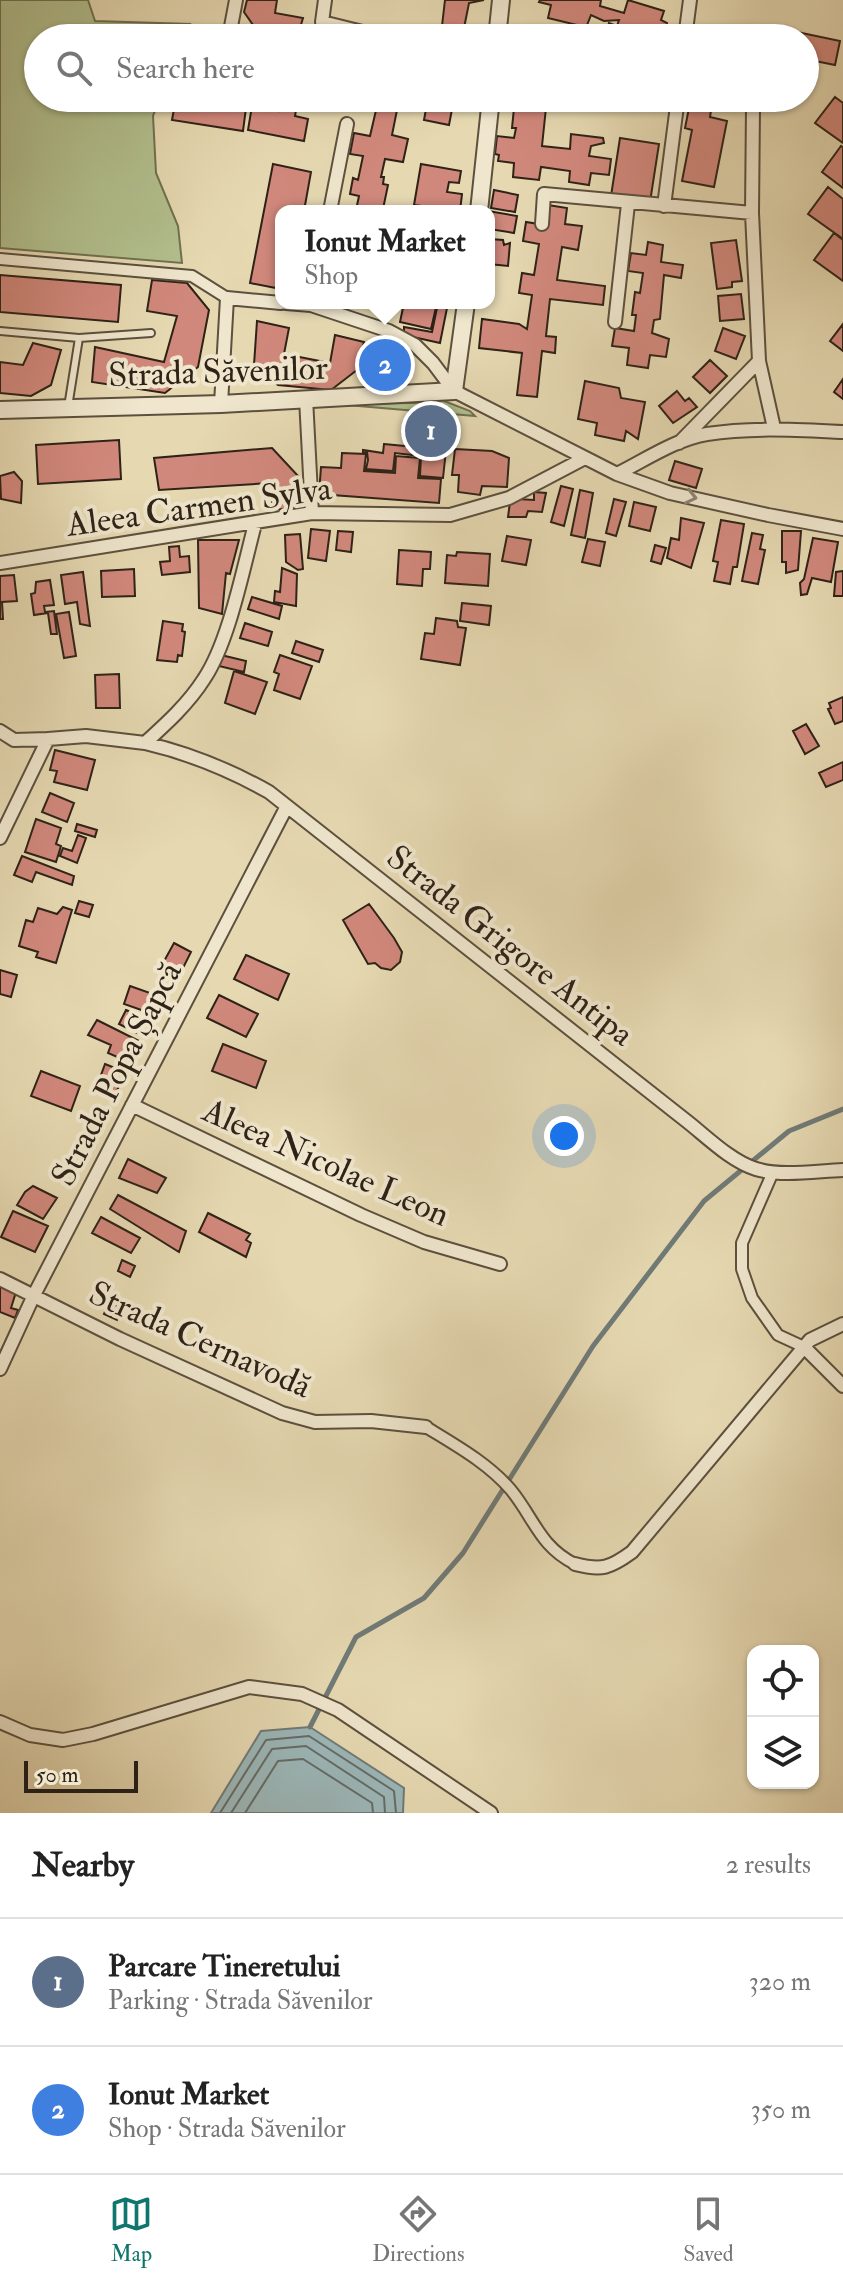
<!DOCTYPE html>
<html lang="en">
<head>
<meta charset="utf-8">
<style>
	:root { --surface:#fff; --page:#f6f6f6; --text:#222; --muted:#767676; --line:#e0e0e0; --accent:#0f766e }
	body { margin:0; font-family:"IM FELL Double Pica",serif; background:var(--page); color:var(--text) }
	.controls { position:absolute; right:24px; bottom:24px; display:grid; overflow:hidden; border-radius:16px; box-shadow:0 2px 6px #0004 }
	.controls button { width:72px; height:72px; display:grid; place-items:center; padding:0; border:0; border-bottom:2px solid var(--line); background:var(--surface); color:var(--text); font:40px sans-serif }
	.scale { position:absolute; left:24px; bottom:20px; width:114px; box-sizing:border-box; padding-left:8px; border:4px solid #2e2217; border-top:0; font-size:22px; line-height:28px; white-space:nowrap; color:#2e2217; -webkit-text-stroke:6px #efe6cd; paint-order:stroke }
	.you { position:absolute; left:564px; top:1136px; width:28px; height:28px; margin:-20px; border:6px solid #fff; border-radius:50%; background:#1a73e8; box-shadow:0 0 0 12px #1a73e833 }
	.badge { display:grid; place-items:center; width:52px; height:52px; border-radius:50%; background:var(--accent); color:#fff; font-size:26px; font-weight:700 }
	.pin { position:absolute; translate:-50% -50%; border:4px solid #fff; box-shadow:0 2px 8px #0006 }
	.popup { position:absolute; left:275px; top:205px; width:220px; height:104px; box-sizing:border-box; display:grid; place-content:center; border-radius:16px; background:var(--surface); filter:drop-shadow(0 2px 6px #0005); font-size:26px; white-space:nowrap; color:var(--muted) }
	.popup b { font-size:30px; color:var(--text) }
	.popup::after { content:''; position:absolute; left:50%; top:100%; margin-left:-16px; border:16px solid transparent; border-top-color:var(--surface) }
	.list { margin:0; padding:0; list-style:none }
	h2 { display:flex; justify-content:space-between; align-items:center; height:104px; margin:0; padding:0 32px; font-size:34px }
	h2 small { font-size:26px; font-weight:400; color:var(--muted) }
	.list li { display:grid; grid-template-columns:52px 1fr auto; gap:24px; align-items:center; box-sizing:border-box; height:128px; padding:0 32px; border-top:2px solid var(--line) }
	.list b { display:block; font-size:30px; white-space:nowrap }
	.list p { margin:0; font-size:26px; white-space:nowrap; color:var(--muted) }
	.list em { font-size:26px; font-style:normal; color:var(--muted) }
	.icon { flex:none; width:44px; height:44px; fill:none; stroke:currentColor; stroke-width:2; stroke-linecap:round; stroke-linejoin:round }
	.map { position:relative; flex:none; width:843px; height:1813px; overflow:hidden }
	.search { position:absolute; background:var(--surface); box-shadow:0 2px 6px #0004; left:24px; right:24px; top:24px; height:88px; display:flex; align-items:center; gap:20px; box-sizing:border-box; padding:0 28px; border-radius:44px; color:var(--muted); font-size:30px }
	.sheet { height:360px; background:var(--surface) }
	nav { display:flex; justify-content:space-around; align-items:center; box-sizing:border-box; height:112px; border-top:2px solid var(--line); background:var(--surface); font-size:22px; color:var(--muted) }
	nav a { display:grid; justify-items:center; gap:4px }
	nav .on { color:var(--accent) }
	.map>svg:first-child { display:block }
	.green { fill:#b2c08e; stroke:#707152; stroke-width:2 }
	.water { fill:#9cb7b8; stroke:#707b78; stroke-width:2 }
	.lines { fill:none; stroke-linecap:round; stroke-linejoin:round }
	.shore { stroke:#656c68; stroke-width:2 }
	.stream { stroke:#707b78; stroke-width:5 }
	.building { fill:#d1887c; stroke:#2e2217; stroke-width:2 }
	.service-casing { stroke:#5c503e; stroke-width:10 }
	.pedestrian-casing { stroke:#5c503e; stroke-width:14 }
	.minor-casing { stroke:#5c503e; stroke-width:16 }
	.tertiary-casing { stroke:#5c503e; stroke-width:20 }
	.service { stroke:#efe6cd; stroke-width:6 }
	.pedestrian { stroke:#efe6cd; stroke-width:10 }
	.minor { stroke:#efe6cd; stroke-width:12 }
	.tertiary { stroke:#efe6cd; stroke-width:16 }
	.oneway { stroke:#8e8472 }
	.labels { text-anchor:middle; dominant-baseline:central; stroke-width:8; stroke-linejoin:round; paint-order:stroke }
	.street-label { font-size:34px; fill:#2e2217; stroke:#efe6cd }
</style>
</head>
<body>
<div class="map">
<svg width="843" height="1813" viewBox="0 0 843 1813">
	<rect width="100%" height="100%" fill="#e6d9b2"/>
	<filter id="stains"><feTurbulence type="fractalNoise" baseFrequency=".0025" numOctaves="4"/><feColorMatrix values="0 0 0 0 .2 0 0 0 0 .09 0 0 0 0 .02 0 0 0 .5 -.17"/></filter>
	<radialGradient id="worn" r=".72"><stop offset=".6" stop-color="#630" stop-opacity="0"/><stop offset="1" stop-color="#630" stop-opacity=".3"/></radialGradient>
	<path class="green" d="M0,0H88L95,21L190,24L184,38H38V98H160L153,116L156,173L178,226L182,263L0,248Z
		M439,399L470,411L475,416L335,404L414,403Z"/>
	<path class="water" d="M310,1727L404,1788L403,1813H211L261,1731Z"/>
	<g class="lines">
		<path class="shore" d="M220,1813L266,1740L309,1736L394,1791L396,1813
			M231,1813L272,1749L306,1746L384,1797L385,1813
			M245,1813L278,1761L303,1759L372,1803L373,1813"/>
		<path class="stream" d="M310,1727L356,1637L424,1598L463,1553L593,1346L704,1201L789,1131L843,1109"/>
	</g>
	<path class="building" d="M247,0H277L275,13L303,18L297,38H262L244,12Z
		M445,0H484L469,3L464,28L484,32L483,38H431L433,25L442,26Z
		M540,0H601L600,6L624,13L628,0L664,11L661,20L667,23L665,37L656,38L647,30L643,38H613L605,34L609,23L617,26L619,20L604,21L591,15L587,25L581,26L548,18L551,5L539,2Z
		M778,28L840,41L835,65L805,59V38H776Z
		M835,97L843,103V143L815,123Z
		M176,98H230L229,105L246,108L243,131L172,120Z
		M282,98H298L295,116L308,119L304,141L248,130L252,106L279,111Z
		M428,98H469L468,107L453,104L449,125L424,120Z
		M515,98H547L542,146L570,149L571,134L603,138L604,143L591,146L589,156L611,159L609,175L591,173L589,185L569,182L570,171L541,167L539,180L513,177L514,163L498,161L499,155L495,154L497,136L514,138L516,128H512Z
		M691,98H713L710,117L727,121L714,187L682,181L692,130L685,128Z
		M377,106L397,110L392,135L408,139L403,162L385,159L381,177H384L383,184L388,185L383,209L336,211V207L356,210L359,196L350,194L353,178L358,180L363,156L350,154L354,133L370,136Z
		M620,138L659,144L650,202L611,196Z
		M841,146L843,147V188L822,172Z
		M273,164L311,172L304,211H281V289L250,283Z
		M421,164L461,171L459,183L449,182L447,192L462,194L460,211L414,205Z
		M828,187L843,199V239L808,214Z
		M494,190L518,195L515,212L491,208Z
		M548,205L567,208L565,224L582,226L578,250L562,247L557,280L605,286L603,305L550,299L546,336L556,337L555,353L542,351L537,397L517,395L522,353L479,348L482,319L519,324L527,329L532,295L519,293L522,273L534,275L539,244L523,241L526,222L545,225Z
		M488,211L517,216L514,233L489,229Z
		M834,233L843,240V281L814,260Z
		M489,239L503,240L504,245L510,243L508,266L489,264Z
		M736,240L742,281L732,282V287L717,289L711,243Z
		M648,242L663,245L661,262L683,265L681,278L664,275L660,319L654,320L652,333L669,339L666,357L650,355L648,368L627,365L629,348L612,346L615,328L634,331L636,315H632L635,292L640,293L643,273L628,271L631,253L646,255Z
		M0,275L121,285L118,322L0,312Z
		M152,280L187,283L209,310L198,367L165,393L92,382L95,347L164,362L177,316L147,311Z
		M741,294L744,319L720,321L718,296Z
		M404,303H437L431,329L400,322Z
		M438,303H448L440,343L404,335V327L432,332Z
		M257,321L289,328L284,354L330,363L335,335L364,342L357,370L331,390L278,385L254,365Z
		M843,324V351L830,341Z
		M723,328L745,336L736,359L715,351Z
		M33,343L61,350L51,385L31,396L0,393V362L23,365Z
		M398,350L399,356H404L405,373H398V376L373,378L371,351Z
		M710,360L727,376L710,393L693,377Z
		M843,379V399L834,392Z
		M585,381L619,388L621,398L645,402L638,439L626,431L624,441L595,435L597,423L578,419Z
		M677,391L685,401L689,398L697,407L673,423L659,406Z
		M119,440L121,479L38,484L36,445Z
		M384,444L446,450L443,478L420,476L421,456L395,453L393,471L366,469L368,460L367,452L363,453V450L383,453Z
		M272,448L299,477L302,507L273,510L270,483L159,490L154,458Z
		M455,449L492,451L509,458L507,487L482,486L480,495L458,492L459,475H452Z
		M342,453L366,454L364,471L395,473L396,456L420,458L418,478L441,479L439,503L319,494L321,467L341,468Z
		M675,461L702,469L696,488L669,480Z
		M14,472L22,481L21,503L1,499L0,476Z
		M561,486L573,489L564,526L551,522Z
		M580,490L593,493L585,538L571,535Z
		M534,492L546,493L542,512L528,511L526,517H508L510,502L517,499L534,500Z
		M614,499L626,502L616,536L606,533Z
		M634,502L656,507L650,531L629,526Z
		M681,518L704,523L691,568L667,558L671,538L679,540Z
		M721,520L744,524L737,567H733L730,584L714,581L718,562L713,561Z
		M311,529L330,531L326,561L308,558Z
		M338,531L353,532L351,552L336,550Z
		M782,531H801L798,570L786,573V562H782Z
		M752,533L763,535L760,549L765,550L758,584L742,581Z
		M300,534L303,569L298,570L286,562L285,535Z
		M507,536L531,540L526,565L502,561Z
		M813,538L838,542L831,582L812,578L807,594L801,595L800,583L804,579Z
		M588,539L605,542L600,566L582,562Z
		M198,540H239L230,574L226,573L222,614L199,608Z
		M655,545L666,548L661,564L651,561Z
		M179,546L180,557L189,556L190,572L162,575L160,562L170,561L169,547Z
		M399,550L431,552L430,569H423L422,586L397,584Z
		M457,552L490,554L488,586L445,583L447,555L456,556Z
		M282,568L297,574L296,606L274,602L275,591L280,592Z
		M134,569L135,596L102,597L101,571Z
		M843,571V596H834L836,572Z
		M83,572L90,626L80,624L77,602L65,604L61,575Z
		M14,575L17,601L2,602L3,619H0V576Z
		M50,580L54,605L44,606L45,612L54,611L57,634H51L48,613L34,615L31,594L35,593L36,582Z
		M252,597L282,606L279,619L248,609Z
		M462,603L491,606L489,625L460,621Z
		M69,612L76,656L64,658L56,614Z
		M436,618L457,621L458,627L466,628L460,665L421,659L425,633L434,634Z
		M163,621L183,624L182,631L185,632L182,656L178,655L177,662L157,660Z
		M245,623L272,632L268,646L240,638Z
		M296,641L323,650L319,662L292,653Z
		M221,655L246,661L244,672L219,666Z
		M280,655L312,666L300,699L274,690L279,674L274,672Z
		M234,671L267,682L255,714L225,703Z
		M119,674L120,708H96L95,675Z
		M843,697V721L835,724L828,709L831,708L829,703Z
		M806,724L819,746L805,754L793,731Z
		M55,750L95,760L87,790L54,782L57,771L50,770Z
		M843,762V780L826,787L819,773Z
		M50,793L74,803L67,822L42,812Z
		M36,819L61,828L56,844L61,846L56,862L25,852Z
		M77,824L97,830L95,837L75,831Z
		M78,835L86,838L77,863L60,856L63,848L72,851Z
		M22,856L74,876L72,885L36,872L32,882L14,875Z
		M79,901L93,905L89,917L75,913Z
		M369,904L394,938L402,952L400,962L391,970L381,968L375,963L368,964L343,920Z
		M63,907L72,910L56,963L36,957L38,952L19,946L26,920L33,922L38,908L57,914Z
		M174,943L191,952L181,972L163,963Z
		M246,955L289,974L278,1000L234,979Z
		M0,970L17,975L11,997L0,994Z
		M130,986L153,994L147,1012L124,1004Z
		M219,995L258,1014L246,1037L207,1018Z
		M126,1010L146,1019L139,1034L119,1024Z
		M97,1020L141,1042L131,1063L108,1053L111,1045L88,1035Z
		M223,1044L266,1061L256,1088L212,1071Z
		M105,1064L125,1072L116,1093L97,1086Z
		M41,1071L80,1086L71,1111L31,1096Z
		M128,1159L166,1178L157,1193L119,1178Z
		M33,1186L57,1198L43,1219L17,1205L25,1192Z
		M118,1195L186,1231L179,1252L110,1209Z
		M13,1211L48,1226L35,1252L1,1237Z
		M208,1213L250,1234L246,1240L251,1243L246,1257L199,1232Z
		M101,1217L140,1238L131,1253L92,1233Z
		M122,1260L135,1266L130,1277L118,1271Z
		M0,1286L16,1292L11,1308L18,1310L15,1318L0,1312Z
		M109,1302L123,1307L117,1320L104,1314Z"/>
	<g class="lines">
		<g class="service-casing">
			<path id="service" d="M0,331L79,338L151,333
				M68,407L79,338"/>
		</g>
		<g class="pedestrian-casing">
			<path id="pedestrian" d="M0,259L192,276L227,298
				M773,1172L742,1243V1269L752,1298L778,1335L804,1347
				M426,1427C455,1445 488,1463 511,1490C534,1518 540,1547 575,1564"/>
		</g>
		<g class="minor-casing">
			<path id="minor" d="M325,0L322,22L387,38
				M230,32L236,0
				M685,38L690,0
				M664,206L678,98
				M330,211L347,124
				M542,224L544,194L752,213
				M286,303L311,305L389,331L415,345L433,363L454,391L617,474L670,493L768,515L843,529
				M615,322L628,204
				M759,361L774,428
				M306,398L312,513
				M221,404L227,298L281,303
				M679,443L759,361L752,213L753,107
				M617,474C645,460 676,439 707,434C752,427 798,430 843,432
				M0,563L312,513L450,515L509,498L585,458
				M0,731L14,740L48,739
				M145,743C188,753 230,770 269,792L684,1119C705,1135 730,1161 756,1169C782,1177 816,1171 843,1170
				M0,838L48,739L86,736L145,743C167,723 188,704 204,679C229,642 243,569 255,524
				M132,1105L361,1215L424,1242L500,1264
				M0,1279L120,1339L282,1413L315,1422L371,1421L426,1427
				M804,1347L843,1386
				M0,1369L34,1295L287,806
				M575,1564C602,1571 610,1568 632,1552L810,1340L843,1324
				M0,1722L30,1735L63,1740L93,1734L249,1687L302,1694L338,1710L491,1813"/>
		</g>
		<g class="tertiary-casing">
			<path id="tertiary" d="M497,38L501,0
				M479,211L491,98
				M0,410L221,404L454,391L466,303"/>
		</g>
		<use href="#service" class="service"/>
		<use href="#pedestrian" class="pedestrian"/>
		<use href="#minor" class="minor"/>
		<use href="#tertiary" class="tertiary"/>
	</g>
	<defs><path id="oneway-chevron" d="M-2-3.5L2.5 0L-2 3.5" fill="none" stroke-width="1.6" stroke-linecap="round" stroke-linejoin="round" transform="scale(2)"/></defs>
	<use class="oneway" href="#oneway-chevron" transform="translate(691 497) rotate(13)"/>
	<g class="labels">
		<g class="street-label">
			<text transform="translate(218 372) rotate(-2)">Strada Săvenilor</text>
			<text transform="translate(199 507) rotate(-8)">Aleea Carmen Sylva</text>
			<text transform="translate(510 946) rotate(38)">Strada Grigore Antipa</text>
			<text transform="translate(117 1074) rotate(-63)">Strada Popa Șapcă</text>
			<text transform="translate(326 1163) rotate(24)">Aleea Nicolae Leon</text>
			<text transform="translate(200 1340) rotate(24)">Strada Cernavodă</text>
		</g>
	</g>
	<rect width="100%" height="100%" filter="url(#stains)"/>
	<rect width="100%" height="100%" fill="url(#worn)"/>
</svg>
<div class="controls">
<button><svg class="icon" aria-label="locate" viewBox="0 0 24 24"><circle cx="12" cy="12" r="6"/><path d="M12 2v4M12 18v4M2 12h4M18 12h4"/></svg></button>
<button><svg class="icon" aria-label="layers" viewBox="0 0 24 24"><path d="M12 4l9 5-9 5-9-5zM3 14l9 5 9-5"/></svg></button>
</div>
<div class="scale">50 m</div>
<div class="you"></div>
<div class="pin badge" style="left:431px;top:431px;background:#5c6f8a">1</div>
<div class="pin badge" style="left:385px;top:365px;background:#3f7fe0">2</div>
<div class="popup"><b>Ionut Market</b>Shop</div>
<div class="search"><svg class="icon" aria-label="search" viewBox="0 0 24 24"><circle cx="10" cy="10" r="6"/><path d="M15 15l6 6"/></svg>Search here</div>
</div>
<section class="sheet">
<h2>Nearby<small>2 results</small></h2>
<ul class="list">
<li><span class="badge" style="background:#5c6f8a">1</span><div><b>Parcare Tineretului</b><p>Parking · Strada Săvenilor</p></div><em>320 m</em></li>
<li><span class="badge" style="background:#3f7fe0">2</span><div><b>Ionut Market</b><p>Shop · Strada Săvenilor</p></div><em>350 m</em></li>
</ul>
</section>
<nav>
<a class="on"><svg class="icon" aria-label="map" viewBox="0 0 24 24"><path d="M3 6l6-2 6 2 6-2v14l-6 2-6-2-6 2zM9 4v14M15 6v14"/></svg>Map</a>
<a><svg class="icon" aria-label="directions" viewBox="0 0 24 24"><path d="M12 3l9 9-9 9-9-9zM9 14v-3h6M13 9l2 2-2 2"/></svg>Directions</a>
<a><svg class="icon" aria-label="saved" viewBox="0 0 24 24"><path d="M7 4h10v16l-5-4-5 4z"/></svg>Saved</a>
</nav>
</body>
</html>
